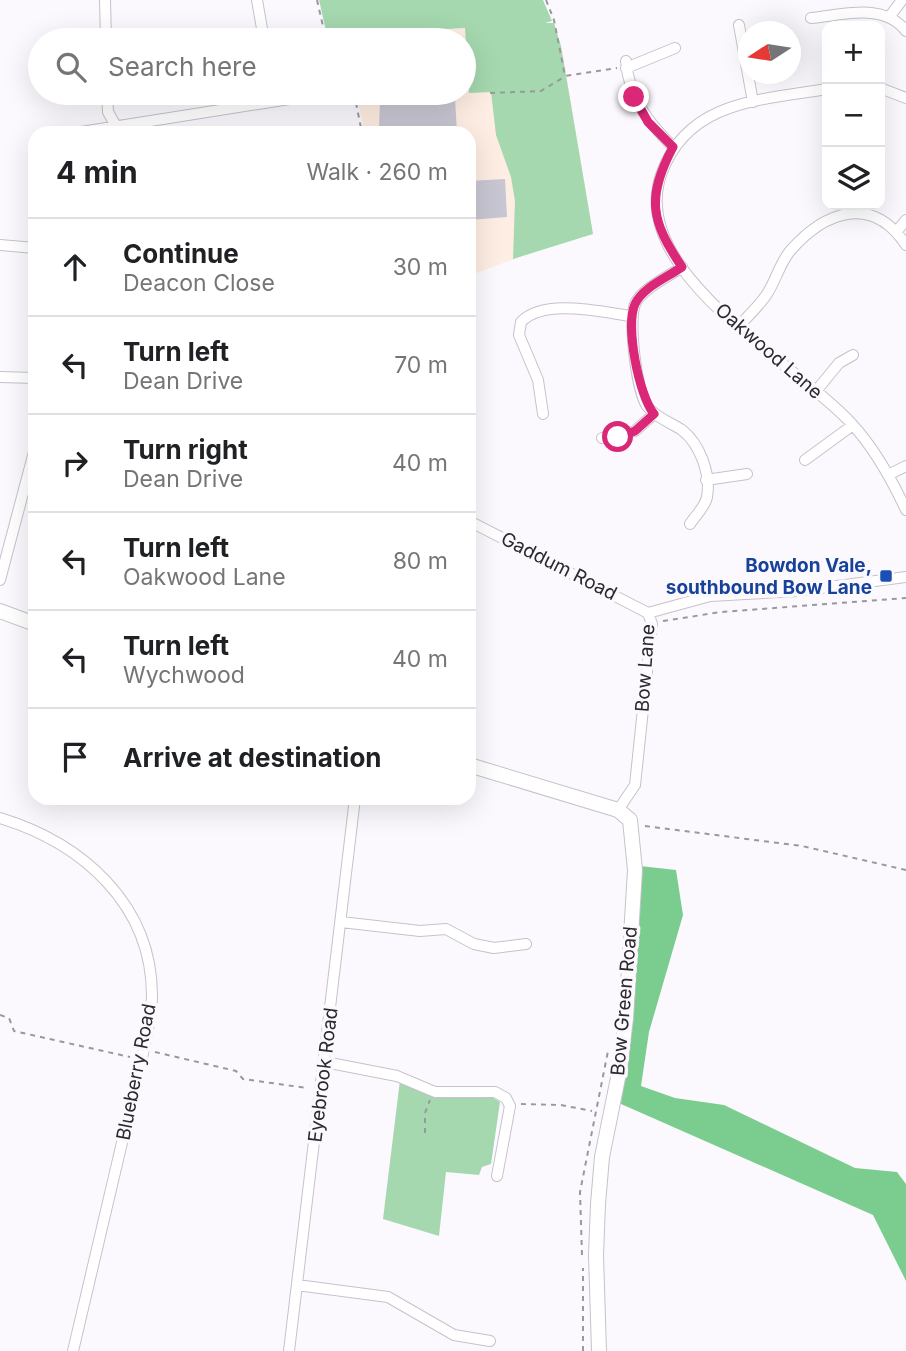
<!DOCTYPE html>
<html lang="en">
<head>
<meta charset="utf-8">
<style>
	:root { --surface:#fff; --page:#f6f6f6; --text:#202124; --muted:#757577; --line:#e0e0e0 }
	body { margin:0; font-family:Inter,sans-serif; background:var(--page); color:var(--text) }
	.controls { position:absolute; right:21px; top:21px; display:grid; overflow:hidden; border-radius:14px; box-shadow:0 7px 28px #0002 }
	.controls button { width:63px; height:63px; display:grid; place-items:center; padding:0; border:0; border-bottom:2px solid var(--line); background:var(--surface); color:var(--text); font:35px sans-serif }
	.compass { position:absolute; left:738px; top:21px; width:63px; height:63px; border-radius:50%; background:var(--surface); box-shadow:0 7px 28px #0002; rotate:258deg }
	.stop { position:absolute; width:21px; height:21px; margin:-16px; border:5px solid #db2777; border-radius:50%; background:#fff }
	.stop.end { background:#db2777; border-color:#fff; box-shadow:0 2px 7px #0008 }
	.list { margin:0; padding:0; list-style:none }
	h2 { display:flex; justify-content:space-between; align-items:center; height:91px; margin:0; padding:0 28px; font-size:30px }
	h2 small { font-size:23px; font-weight:400; color:var(--muted) }
	.list li { display:grid; grid-template-columns:46px 1fr auto; gap:21px; align-items:center; box-sizing:border-box; height:98px; padding:0 28px; border-top:2px solid var(--line) }
	.list b { display:block; font-size:26px; white-space:nowrap }
	.list p { margin:0; font-size:23px; white-space:nowrap; color:var(--muted) }
	.list em { font-size:23px; font-style:normal; color:var(--muted) }
	.icon { flex:none; width:38px; height:38px; fill:none; stroke:currentColor; stroke-width:2; stroke-linecap:round; stroke-linejoin:round }
	.map { position:relative; flex:none; width:906px; height:1351px; overflow:hidden }
	.search { position:absolute; background:var(--surface); box-shadow:0 7px 28px #0002; left:28px; top:28px; width:448px; height:77px; display:flex; align-items:center; gap:18px; box-sizing:border-box; padding:0 24px; border-radius:38px; color:var(--muted); font-size:26px }
	.panel { position:absolute; background:var(--surface); box-shadow:0 7px 28px #0002; left:28px; top:126px; width:448px; height:679px; border-radius:21px }
	.map>svg:first-child { display:block }
	.education { fill:#feede2 }
	.green { fill:#a5d8af }
	.forest { fill:#7acd8e }
	.building { fill:#c7c6d2 }
	.lines { fill:none; stroke-linecap:round; stroke-linejoin:round }
	.minor-casing { stroke:#c8c1cb; stroke-width:12 }
	.major-casing { stroke:#c8c1cb; stroke-width:16 }
	.path { stroke:#9b989d; stroke-width:2; stroke-dasharray:5 5; stroke-linecap:butt }
	.minor { stroke:#fff; stroke-width:10 }
	.major { stroke:#fff; stroke-width:14 }
	.route { stroke:#db2777; stroke-width:9 }
	.transit-dot { fill:#1a4fb4; stroke:#fcf9fe; stroke-width:2.5 }
	.labels { text-anchor:middle; dominant-baseline:central; stroke-width:7; stroke-linejoin:round; paint-order:stroke }
	.street-label { font-size:19px; fill:#2b292d; stroke:#fcf9fe }
	.transit-label { font-size:19px; font-weight:bold; fill:#164399; stroke:#fcf9fe; text-anchor:end }
</style>
</head>
<body>
<div class="map">
<svg width="906" height="1351" viewBox="0 0 906 1351">
	<rect width="100%" height="100%" fill="#fcf9fe"/>
	<path class="education" d="M554,23L563,55L593,234L549,246L469,276V133H365L356,94L464,93V40H379L380,33Z"/>
	<path class="green" d="M319,0H543L552,21L545,23H554L561,46L593,234L513,259L515,201L511,177L496,135L491,92L469,93L465,28L331,35L326,31Z
		M400,1080L429,1095L490,1096L500,1102L491,1164L482,1167L479,1175L446,1172L439,1236L383,1219Z"/>
	<path class="forest" d="M640,866L676,870L683,915L649,1032L641,1086L675,1098L724,1105L855,1168L897,1172L906,1184V1281L873,1215L621,1104Z"/>
	<path class="building" d="M455,98L457,133H385V127H379L380,102Z
		M505,179L507,217L469,220V181Z"/>
	<g class="lines">
		<g class="minor-casing">
			<path id="minor" d="M105,0L106,40
				M257,0L264,40
				M890,16L902,0
				M811,18C843,15 884,2 906,31
				M739,25L753,102
				M626,61C629,98 648,122 673,147
				M626,68L675,48
				M880,88L906,98
				M827,89C762,100 689,100 662,172C624,272 796,362 852,424C875,449 892,480 906,510
				M107,93L108,112L116,126
				M81,132L327,93
				M897,231L906,220
				M0,245L35,248
				M682,267C668,277 645,287 636,302C627,318 637,392 647,406C656,418 670,422 682,430C700,444 711,474 707,497C705,507 695,516 690,524
				M738,327C747,317 759,306 767,294C776,280 779,265 790,251C825,211 872,194 906,245
				M0,377L35,378
				M816,391L839,363L853,355
				M543,414L538,380L519,335L521,322C544,298 601,312 631,316
				M602,438L635,431L654,414
				M805,460L853,425
				M888,475L906,466
				M706,480L747,474
				M469,521L648,613
				M0,580L35,448
				M648,613L710,596L799,591L906,577
				M618,810L635,785L652,624L648,613
				M0,818C82,843 152,904 152,996C152,1014 147,1032 144,1049L73,1351
				M341,922L420,931L446,929L474,944L494,948L526,944
				M325,1062L397,1076L435,1092H495L506,1098L510,1106L497,1176
				M297,1285L388,1297L454,1335L490,1341
				M289,1351L355,798"/>
		</g>
		<g class="major-casing">
			<path id="major" d="M0,611L35,624
				M469,765L618,810L630,820L635,870L626,1018L620,1068L602,1157L598,1204L596,1255L599,1351"/>
		</g>
		<path class="path" d="M317,0L325,35L330,40
			M546,0L554,20L565,76L617,68
			M354,93L362,133
			M395,93V101
			M490,93L541,91L564,77
			M663,621L721,612L906,598
			M645,826L802,846L906,870
			M0,1015L9,1018L14,1031L130,1057
			M155,1052L236,1071L243,1079L307,1088
			M521,1104L561,1105L592,1111
			M425,1133V1113L430,1100
			M582,1255L580,1192L608,1051
			M583,1351V1268"/>
		<use href="#minor" class="minor"/>
		<use href="#major" class="major"/>
	</g>
	<g class="lines">
		<path class="route" d="M618,437L635,431L654,414C639,396 625,326 635,304C643,287 668,277 682,267C651,221 646,198 673,147L648,122L634,97"/>
	</g>
	<rect class="transit-dot" x="879" y="569" width="14" height="14" rx="3.5"/>
	<g class="labels">
		<g class="street-label">
			<text transform="translate(769 351) rotate(41)">Oakwood Lane</text>
			<text transform="translate(559 566) rotate(27)">Gaddum Road</text>
			<text transform="translate(645 668) rotate(-86)">Bow Lane</text>
			<text transform="translate(624 1001) rotate(-85)">Bow Green Road</text>
			<text transform="translate(136 1072) rotate(-79)">Blueberry Road</text>
			<text transform="translate(323 1075) rotate(-83)">Eyebrook Road</text>
		</g>
		<g class="transit-label">
			<text x="872" y="565">Bowdon Vale,<tspan x="872" dy="22">southbound Bow Lane</tspan></text>
		</g>
	</g>
</svg>
<div class="controls">
<button>+</button>
<button>−</button>
<button><svg class="icon" aria-label="layers" viewBox="0 0 24 24"><path d="M12 4l9 5-9 5-9-5zM3 14l9 5 9-5"/></svg></button>
</div>
<svg class="compass" viewBox="-18 -18 36 36"><path d="M0-13l5 13h-10z" fill="#e53935"/><path d="M0 13l5-13h-10z" fill="#757577"/></svg>
<div class="stop" style="left:618px;top:437px"></div>
<div class="stop end" style="left:634px;top:97px"></div>
<div class="search"><svg class="icon" aria-label="search" viewBox="0 0 24 24"><circle cx="10" cy="10" r="6"/><path d="M15 15l6 6"/></svg>Search here</div>
<section class="panel">
<h2>4 min<small>Walk · 260 m</small></h2>
<ul class="list">
<li><svg class="icon" aria-label="ahead" viewBox="0 0 24 24"><path d="M12 20V5M6 11l6-6 6 6"/></svg><div><b>Continue</b><p>Deacon Close</p></div><em>30 m</em></li>
<li><svg class="icon" aria-label="left" viewBox="0 0 24 24"><path d="M17 20v-9H6M10 6l-5 5 5 5"/></svg><div><b>Turn left</b><p>Dean Drive</p></div><em>70 m</em></li>
<li><svg class="icon" aria-label="right" viewBox="0 0 24 24"><path d="M7 20v-9h11M14 6l5 5-5 5"/></svg><div><b>Turn right</b><p>Dean Drive</p></div><em>40 m</em></li>
<li><svg class="icon" aria-label="left" viewBox="0 0 24 24"><path d="M17 20v-9H6M10 6l-5 5 5 5"/></svg><div><b>Turn left</b><p>Oakwood Lane</p></div><em>80 m</em></li>
<li><svg class="icon" aria-label="left" viewBox="0 0 24 24"><path d="M17 20v-9H6M10 6l-5 5 5 5"/></svg><div><b>Turn left</b><p>Wychwood</p></div><em>40 m</em></li>
<li><svg class="icon" aria-label="arrive" viewBox="0 0 24 24"><path d="M6 21V4h12l-3 4 3 4H6"/></svg><div><b>Arrive at destination</b></div></li>
</ul>
</section>
</div>
</body>
</html>
